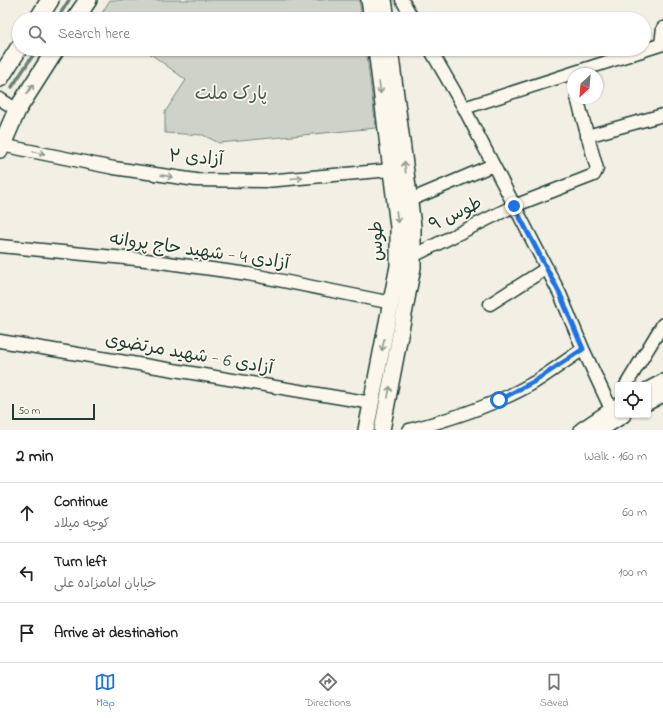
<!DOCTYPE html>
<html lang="en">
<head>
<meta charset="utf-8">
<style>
	:root { --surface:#fff; --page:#f2f2f2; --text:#222; --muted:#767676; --line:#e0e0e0; --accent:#1a73e8 }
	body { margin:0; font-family:"Indie Flower","Playpen Sans Arabic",sans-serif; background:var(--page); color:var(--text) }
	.controls { position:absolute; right:12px; bottom:12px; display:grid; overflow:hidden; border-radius:4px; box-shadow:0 1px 3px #0004 }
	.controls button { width:36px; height:36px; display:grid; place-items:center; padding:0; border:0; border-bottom:1px solid var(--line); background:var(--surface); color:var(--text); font:20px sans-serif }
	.compass { position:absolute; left:567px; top:68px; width:36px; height:36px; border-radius:50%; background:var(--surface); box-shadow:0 1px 3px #0004; rotate:206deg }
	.scale { position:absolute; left:12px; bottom:10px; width:83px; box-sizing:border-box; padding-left:4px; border:2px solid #1f3d34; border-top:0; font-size:11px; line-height:14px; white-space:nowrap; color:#1f3d34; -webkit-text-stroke:3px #fbf7ec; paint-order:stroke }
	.stop { position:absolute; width:12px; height:12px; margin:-9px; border:3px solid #1a73e8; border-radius:50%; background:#fff }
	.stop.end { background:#1a73e8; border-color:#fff; box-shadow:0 1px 4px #0008 }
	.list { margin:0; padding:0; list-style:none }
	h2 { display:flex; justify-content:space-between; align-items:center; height:52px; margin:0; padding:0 16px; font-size:17px }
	h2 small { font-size:13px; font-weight:400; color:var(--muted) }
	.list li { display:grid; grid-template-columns:26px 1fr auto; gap:12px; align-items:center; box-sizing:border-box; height:60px; padding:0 16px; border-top:1px solid var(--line) }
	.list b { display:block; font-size:15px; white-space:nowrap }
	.list p { margin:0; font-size:13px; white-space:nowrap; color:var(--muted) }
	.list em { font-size:13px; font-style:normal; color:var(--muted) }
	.icon { flex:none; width:22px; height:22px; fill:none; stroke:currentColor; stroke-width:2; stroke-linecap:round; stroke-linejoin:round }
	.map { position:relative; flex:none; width:663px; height:430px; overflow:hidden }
	.search { position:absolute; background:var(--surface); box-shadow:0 1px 3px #0004; left:12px; right:12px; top:12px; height:44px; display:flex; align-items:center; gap:10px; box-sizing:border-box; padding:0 14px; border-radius:22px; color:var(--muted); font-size:15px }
	.sheet { height:232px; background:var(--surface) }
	nav { display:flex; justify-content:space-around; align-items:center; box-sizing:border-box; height:56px; border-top:1px solid var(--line); background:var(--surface); font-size:11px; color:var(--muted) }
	nav a { display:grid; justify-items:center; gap:2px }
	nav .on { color:var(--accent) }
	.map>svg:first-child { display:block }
	.green { fill:#cfd2c8; stroke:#77887e }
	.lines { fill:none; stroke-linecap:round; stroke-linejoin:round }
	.stream { stroke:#6e7f75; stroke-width:3.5 }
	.minor-casing { stroke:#1f3d34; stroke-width:15 }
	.tertiary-casing { stroke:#1f3d34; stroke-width:18 }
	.secondary-casing { stroke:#1f3d34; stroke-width:20 }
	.minor { stroke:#fbf7ec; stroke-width:12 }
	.tertiary { stroke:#fbf7ec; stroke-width:15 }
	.secondary { stroke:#fbf7ec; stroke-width:17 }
	.oneway { stroke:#8d9a90 }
	.route { stroke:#1a73e8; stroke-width:5 }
	.labels { text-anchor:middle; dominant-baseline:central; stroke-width:3.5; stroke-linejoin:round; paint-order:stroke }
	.park-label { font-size:18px; fill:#425b52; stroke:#fbf7ec }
	.street-label { font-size:18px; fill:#1f3d34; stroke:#fbf7ec }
</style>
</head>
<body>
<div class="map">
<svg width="663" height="430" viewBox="0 0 663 430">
	<rect width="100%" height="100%" fill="#f2f0e5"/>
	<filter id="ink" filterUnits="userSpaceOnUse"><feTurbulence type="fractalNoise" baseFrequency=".025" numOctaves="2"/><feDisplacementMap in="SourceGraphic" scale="8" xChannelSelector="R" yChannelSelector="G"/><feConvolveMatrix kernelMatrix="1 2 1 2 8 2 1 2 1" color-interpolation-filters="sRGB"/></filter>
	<g filter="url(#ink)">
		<path class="green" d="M110,0H359L362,19H103L100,16Z
			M144,49H366L376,128L219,143L203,135L165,133V112L186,80Z"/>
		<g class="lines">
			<path class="stream" d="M57,19L69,0
				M12,87L37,49"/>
			<g class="minor-casing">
				<path id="minor" d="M402,0L413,19
					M661,44L663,28
					M430,49L464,108L560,294L583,349L611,409
					M0,99L17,110
					M464,108L663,44
					M587,136L663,115
					M1,145L114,168L196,180L266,181L391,170
					M410,200L493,165
					M0,246L146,260L248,274L392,303
					M413,256L514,206L594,175L597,169L577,98
					M490,304L547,268
					M0,341L372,403
					M626,385L663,324
					M409,430C452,419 496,405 535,382C551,372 567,360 583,349"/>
			</g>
			<g class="tertiary-casing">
				<path id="tertiary" d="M369,0L372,19
					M384,0L387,19
					M648,390L663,382
					M648,402L663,394
					M366,430L398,266V227L376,49
					M382,430L413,267V226L390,49
					M582,430L618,406
					M599,430L623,415"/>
			</g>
			<g class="secondary-casing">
				<path id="secondary" d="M38,19L50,0
					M75,19L88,0
					M0,78L19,48
					M0,149L17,110L56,49"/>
			</g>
			<use href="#minor" class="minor"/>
			<use href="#tertiary" class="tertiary"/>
			<use href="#secondary" class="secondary"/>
		</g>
		<defs><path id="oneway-shaft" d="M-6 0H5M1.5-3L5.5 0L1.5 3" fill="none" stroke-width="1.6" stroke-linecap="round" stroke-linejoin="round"/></defs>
		<g class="oneway">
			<use href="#oneway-shaft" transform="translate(380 88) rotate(83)"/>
			<use href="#oneway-shaft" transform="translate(30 89) rotate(-57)"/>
			<use href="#oneway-shaft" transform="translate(39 153) rotate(12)"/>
			<use href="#oneway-shaft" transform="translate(405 167) rotate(-97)"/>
			<use href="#oneway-shaft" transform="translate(167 176) rotate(8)"/>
			<use href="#oneway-shaft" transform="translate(297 178) rotate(-5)"/>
			<use href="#oneway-shaft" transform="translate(397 217) rotate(83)"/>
			<use href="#oneway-shaft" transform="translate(383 345) rotate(101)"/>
			<use href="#oneway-shaft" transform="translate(389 392) rotate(-79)"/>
		</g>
	</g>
	<g class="lines" filter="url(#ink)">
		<path class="route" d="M499,400L535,381L583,349L560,294L514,206"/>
	</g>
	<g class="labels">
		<g class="park-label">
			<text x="231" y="95">پارک ملت</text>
		</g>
		<g class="street-label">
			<text transform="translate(196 159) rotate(4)">آزادی ۲</text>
			<text transform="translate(456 215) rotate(-26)">طوس ۹</text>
			<text transform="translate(378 241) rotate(-91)">طوس</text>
			<text transform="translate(199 252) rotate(8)">آزادی 4 - شهید حاج پروانه</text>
			<text transform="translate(189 355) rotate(10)">آزادی 6 - شهید مرتضوی</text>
		</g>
	</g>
</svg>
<div class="controls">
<button><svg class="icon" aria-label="locate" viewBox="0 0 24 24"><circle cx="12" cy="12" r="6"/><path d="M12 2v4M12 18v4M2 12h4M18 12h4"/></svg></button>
</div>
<svg class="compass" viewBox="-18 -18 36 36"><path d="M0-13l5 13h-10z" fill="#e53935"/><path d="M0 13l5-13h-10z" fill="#767676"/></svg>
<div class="scale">50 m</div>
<div class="stop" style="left:499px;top:400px"></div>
<div class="stop end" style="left:514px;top:206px"></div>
<div class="search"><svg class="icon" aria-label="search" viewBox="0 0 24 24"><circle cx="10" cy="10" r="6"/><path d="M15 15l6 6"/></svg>Search here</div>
</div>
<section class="sheet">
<h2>2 min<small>Walk · 160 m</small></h2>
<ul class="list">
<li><svg class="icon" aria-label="ahead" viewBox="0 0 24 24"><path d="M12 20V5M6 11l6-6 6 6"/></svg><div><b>Continue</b><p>کوچه میلاد</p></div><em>60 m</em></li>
<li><svg class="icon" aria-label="left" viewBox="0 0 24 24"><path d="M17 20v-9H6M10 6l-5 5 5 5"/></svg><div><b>Turn left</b><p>خیابان امامزاده علی</p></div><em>100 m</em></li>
<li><svg class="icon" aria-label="arrive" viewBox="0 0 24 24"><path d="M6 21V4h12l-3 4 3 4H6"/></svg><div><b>Arrive at destination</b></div></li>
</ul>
</section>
<nav>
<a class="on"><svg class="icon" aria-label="map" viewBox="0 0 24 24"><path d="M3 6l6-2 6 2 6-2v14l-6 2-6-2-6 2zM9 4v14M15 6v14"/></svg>Map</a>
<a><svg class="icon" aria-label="directions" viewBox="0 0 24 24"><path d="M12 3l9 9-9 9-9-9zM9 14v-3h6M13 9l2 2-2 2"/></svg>Directions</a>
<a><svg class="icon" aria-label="saved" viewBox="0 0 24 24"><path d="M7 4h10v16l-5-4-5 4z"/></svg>Saved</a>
</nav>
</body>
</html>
